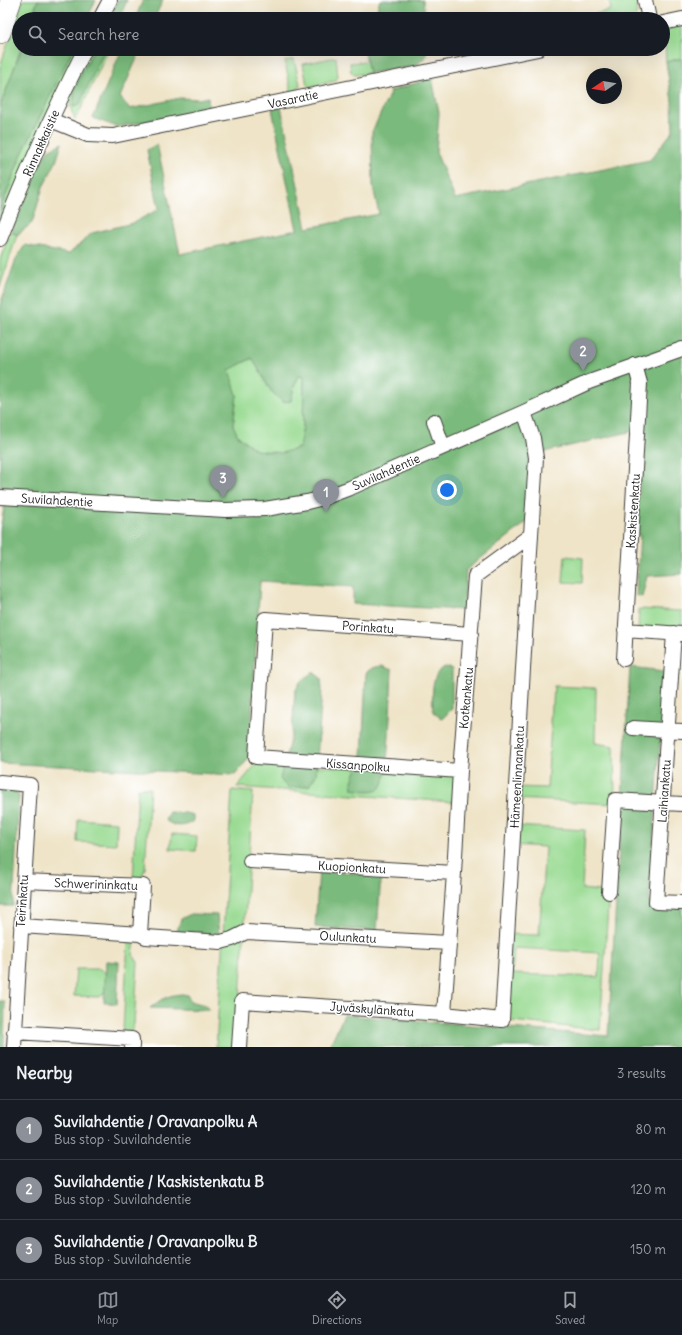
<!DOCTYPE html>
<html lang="en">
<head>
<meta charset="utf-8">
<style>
	:root { --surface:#171b24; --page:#20242c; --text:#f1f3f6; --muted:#9ea1a6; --line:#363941; --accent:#8c9099 }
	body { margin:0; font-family:Delius,sans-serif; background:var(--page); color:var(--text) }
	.compass { position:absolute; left:586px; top:68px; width:36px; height:36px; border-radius:50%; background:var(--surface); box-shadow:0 4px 16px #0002; rotate:258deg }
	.you { position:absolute; left:447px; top:490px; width:14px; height:14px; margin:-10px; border:3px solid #fff; border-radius:50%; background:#1a73e8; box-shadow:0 0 0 6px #1a73e833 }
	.badge { display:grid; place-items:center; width:26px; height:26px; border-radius:50%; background:var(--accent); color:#fff; font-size:13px; font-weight:700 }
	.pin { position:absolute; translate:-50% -33px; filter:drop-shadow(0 1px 2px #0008) }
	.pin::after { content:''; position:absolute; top:21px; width:14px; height:12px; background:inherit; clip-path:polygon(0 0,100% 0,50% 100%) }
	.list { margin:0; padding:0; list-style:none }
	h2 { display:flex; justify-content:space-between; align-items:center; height:52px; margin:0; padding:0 16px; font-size:17px }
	h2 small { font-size:13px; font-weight:400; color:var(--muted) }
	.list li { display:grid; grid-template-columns:26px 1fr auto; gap:12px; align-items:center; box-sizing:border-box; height:60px; padding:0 16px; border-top:1px solid var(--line) }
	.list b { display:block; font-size:15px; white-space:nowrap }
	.list p { margin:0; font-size:13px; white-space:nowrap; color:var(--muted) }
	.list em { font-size:13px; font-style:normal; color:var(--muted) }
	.icon { flex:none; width:22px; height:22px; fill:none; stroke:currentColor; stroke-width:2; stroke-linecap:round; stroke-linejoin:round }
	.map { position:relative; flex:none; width:682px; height:1047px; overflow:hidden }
	.search { position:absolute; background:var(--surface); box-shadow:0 4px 16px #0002; left:12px; right:12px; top:12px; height:44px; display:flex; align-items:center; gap:10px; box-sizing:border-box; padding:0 14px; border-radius:22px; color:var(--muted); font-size:15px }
	.sheet { height:232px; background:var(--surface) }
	nav { display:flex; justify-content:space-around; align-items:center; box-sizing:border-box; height:56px; border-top:1px solid var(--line); background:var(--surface); font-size:11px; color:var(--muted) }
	nav a { display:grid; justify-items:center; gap:2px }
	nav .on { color:var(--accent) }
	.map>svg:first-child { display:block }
	.green { fill:#98da91; stroke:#5a7b56; fill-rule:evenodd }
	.forest { fill:#7aba7b; stroke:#4b6b4c; fill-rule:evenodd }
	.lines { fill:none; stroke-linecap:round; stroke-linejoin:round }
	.minor-casing { stroke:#3c3a36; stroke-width:16 }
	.highway-casing { stroke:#3c3a36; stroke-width:22 }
	.minor { stroke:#fff; stroke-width:14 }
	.highway { stroke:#fff; stroke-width:21 }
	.labels { text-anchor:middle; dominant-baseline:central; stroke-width:3; stroke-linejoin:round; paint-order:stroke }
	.street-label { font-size:12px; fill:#1c1c1c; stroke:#fff }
</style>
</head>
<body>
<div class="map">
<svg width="682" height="1047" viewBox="0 0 682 1047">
	<rect width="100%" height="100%" fill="#fff"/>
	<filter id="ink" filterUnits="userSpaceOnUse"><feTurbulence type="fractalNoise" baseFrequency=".025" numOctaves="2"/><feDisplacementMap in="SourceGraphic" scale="8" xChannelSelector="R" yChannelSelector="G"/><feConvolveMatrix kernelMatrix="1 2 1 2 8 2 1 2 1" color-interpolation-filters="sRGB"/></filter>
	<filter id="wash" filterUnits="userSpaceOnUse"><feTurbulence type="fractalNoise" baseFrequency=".012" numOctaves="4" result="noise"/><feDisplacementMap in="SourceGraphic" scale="16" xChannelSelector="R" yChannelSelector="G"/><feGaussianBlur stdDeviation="0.9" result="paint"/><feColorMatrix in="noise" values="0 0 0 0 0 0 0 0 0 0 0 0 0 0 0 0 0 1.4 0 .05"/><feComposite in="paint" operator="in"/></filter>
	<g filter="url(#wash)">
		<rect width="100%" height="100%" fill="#efe4c8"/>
		<path class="green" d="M23,0H38L31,19H19V49H21L0,107V66Z
			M609,0H638L636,15L630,19H576L611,10Z
			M682,24V58L666,62L664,28Z
			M73,49H78L0,223V211L20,158Z
			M91,49H94L75,88L73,107L79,105L105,49H109L80,111L75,119L70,107L69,95Z
			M336,57L338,77L335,81L310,87L307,85L303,64Z
			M294,59L300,85L296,91L291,92L285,61Z
			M367,61L369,73L354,75L351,72L350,63Z
			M11,231L17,235L0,287V259Z
			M253,358L261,373L291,401L294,386L299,376L304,377L303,426L299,448L281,454L256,450L238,436L233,426L237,395L228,370Z
			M565,556L583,558L582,583L563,582Z
			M639,609L682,611V631L638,629Z
			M554,686L596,688L595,743L614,746L615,804L515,799L516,787L547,788L551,725H550L551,705H553Z
			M257,763L455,773L453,802L237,787Z
			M138,788H150L145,869L140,880H133Z
			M232,790L253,792L237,1047H216Z
			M78,819L117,822L116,844L77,842Z
			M514,826L585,830L582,889L609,892L600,1030L502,1020L507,934L539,935L545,847L513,845ZM514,948L600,953L599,977L512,974Z
			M172,834L197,836L196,851L170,849Z
			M128,940L135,941L133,955L138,962L134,1024L131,1032L123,1031Z
			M76,969H100L107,974C108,983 106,991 100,997L74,996Z"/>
		<path class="forest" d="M38,0H96L87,19H31Z
			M118,0H127L119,19H109Z
			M143,0H163L154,19H135Z
			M380,0H423L425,19H374Z
			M21,49H73L20,158L0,211V107Z
			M94,49H105L79,105L73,107L75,88Z
			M122,49H141L120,97L130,109L180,98L199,99L208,97L209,109L117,127L93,118Z
			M366,49H426V56L416,66L369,73L365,53Z
			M682,58V574L647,576L642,597L636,595L640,535H637L642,429L531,455L527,522L466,570L464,610L353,604V587L260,581L249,758L235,775L0,763V530L8,487H0V305L16,259L25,245L69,254L92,233L133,223L159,209L147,150L157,144L180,254L297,230L272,109L281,107L307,228L379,214L373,187L372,132L391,91L432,78L439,113L436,152L455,199L650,160L673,131L672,101L666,62ZM252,358L271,391L283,402L291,401L294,386L299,376L304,377L303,426L299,448L281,453L256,450L238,436L233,425L237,395L229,370Z
			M62,143L56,162L43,187L32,223L17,235L11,231L40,164L48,150Z
			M382,666L392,670C391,687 389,777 382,786C377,793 361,791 353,789L352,781L362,755L366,674C370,667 375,667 382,666Z
			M445,667L452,669V709L442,719L433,712C433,697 429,674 445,667Z
			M630,667L665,671L649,903L682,906V1047H329L344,1015L608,1036Z
			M313,672L321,678L322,690L316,775L309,786L288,788L280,779L292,732L295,692L300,682Z
			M0,789L15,790L19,796L13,906H0Z
			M169,812L185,813L193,815V821C184,828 174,827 165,820Z
			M319,871L381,875L377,931L315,927Z
			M191,914L217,915L219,935L177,931L181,919Z
			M106,961L119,962L117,1004L104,1002Z
			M182,994L188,995L190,1001L205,1005L209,1010L150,1008C161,999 168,995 182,994Z
			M0,1001H5L4,1047H0Z"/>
	</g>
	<g filter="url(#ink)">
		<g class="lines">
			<g class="minor-casing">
				<path id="minor" d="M645,0L649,19
					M100,19L110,0
					M663,23L682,19
					M51,120L88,135L113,136L538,49
					M0,239C25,174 54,111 85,49
					M434,421L443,447
					M0,497L225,510L265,509L307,502L323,498L350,488L524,412L589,382L682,349
					M625,630L682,634
					M674,633L656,902L682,903
					M624,659L640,383L635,365
					M633,728L682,731
					M460,771L256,757L265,619L471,634
					M0,782L30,785L14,1047
					M250,861L454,873
					M609,892L615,800L682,804
					M21,926L140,934L143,886L24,881
					M140,934L146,937L221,942L232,939L246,932L449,943
					M444,1014L454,873L460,771L475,576L531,535L536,458L533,438L524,412
					M14,1032L132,1039V1047
					M239,1047L242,1001L444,1014L502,1020L531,535"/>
			</g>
			<g class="highway-casing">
				<path id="highway" d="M0,33L11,0"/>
			</g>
			<use href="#minor" class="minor"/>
			<use href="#highway" class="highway"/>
		</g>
	</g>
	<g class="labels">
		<g class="street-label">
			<text transform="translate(293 99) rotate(-12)">Vasaratie</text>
			<text transform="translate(41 143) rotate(-66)">Rinnakkaistie</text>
			<text transform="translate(386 472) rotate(-24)">Suvilahdentie</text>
			<text transform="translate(57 500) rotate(3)">Suvilahdentie</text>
			<text transform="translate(633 511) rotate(-86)">Kaskistenkatu</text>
			<text transform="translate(368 627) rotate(4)">Porinkatu</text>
			<text transform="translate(466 698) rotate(-85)">Kotkankatu</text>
			<text transform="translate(358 765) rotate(4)">Kissanpolku</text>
			<text transform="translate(517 777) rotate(-87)">Hämeenlinnankatu</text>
			<text transform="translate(664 791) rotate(-86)">Laihiankatu</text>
			<text transform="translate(352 867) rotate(3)">Kuopionkatu</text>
			<text transform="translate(96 884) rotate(2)">Schwerininkatu</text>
			<text transform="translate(22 901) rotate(-86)">Teirinkatu</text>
			<text transform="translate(348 937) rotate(3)">Oulunkatu</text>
			<text transform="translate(372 1009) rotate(4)">Jyväskylänkatu</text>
		</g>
	</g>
</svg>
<svg class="compass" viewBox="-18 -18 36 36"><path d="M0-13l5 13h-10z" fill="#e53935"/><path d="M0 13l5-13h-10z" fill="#9ea1a6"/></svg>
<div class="you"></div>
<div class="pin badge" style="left:326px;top:512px">1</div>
<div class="pin badge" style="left:583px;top:371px">2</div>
<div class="pin badge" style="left:223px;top:498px">3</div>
<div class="search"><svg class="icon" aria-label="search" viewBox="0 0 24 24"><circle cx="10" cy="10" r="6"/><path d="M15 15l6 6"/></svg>Search here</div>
</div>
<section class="sheet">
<h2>Nearby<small>3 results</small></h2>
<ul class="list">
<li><span class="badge">1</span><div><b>Suvilahdentie / Oravanpolku A</b><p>Bus stop · Suvilahdentie</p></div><em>80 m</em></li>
<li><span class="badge">2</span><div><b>Suvilahdentie / Kaskistenkatu B</b><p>Bus stop · Suvilahdentie</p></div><em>120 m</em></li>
<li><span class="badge">3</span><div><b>Suvilahdentie / Oravanpolku B</b><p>Bus stop · Suvilahdentie</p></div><em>150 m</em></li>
</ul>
</section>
<nav>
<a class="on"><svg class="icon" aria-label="map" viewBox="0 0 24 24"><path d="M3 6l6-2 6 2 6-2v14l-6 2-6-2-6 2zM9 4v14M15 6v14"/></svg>Map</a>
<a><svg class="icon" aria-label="directions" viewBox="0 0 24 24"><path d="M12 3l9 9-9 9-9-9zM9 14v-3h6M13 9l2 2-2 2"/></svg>Directions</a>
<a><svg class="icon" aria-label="saved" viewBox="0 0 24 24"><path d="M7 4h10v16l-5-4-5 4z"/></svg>Saved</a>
</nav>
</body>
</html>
